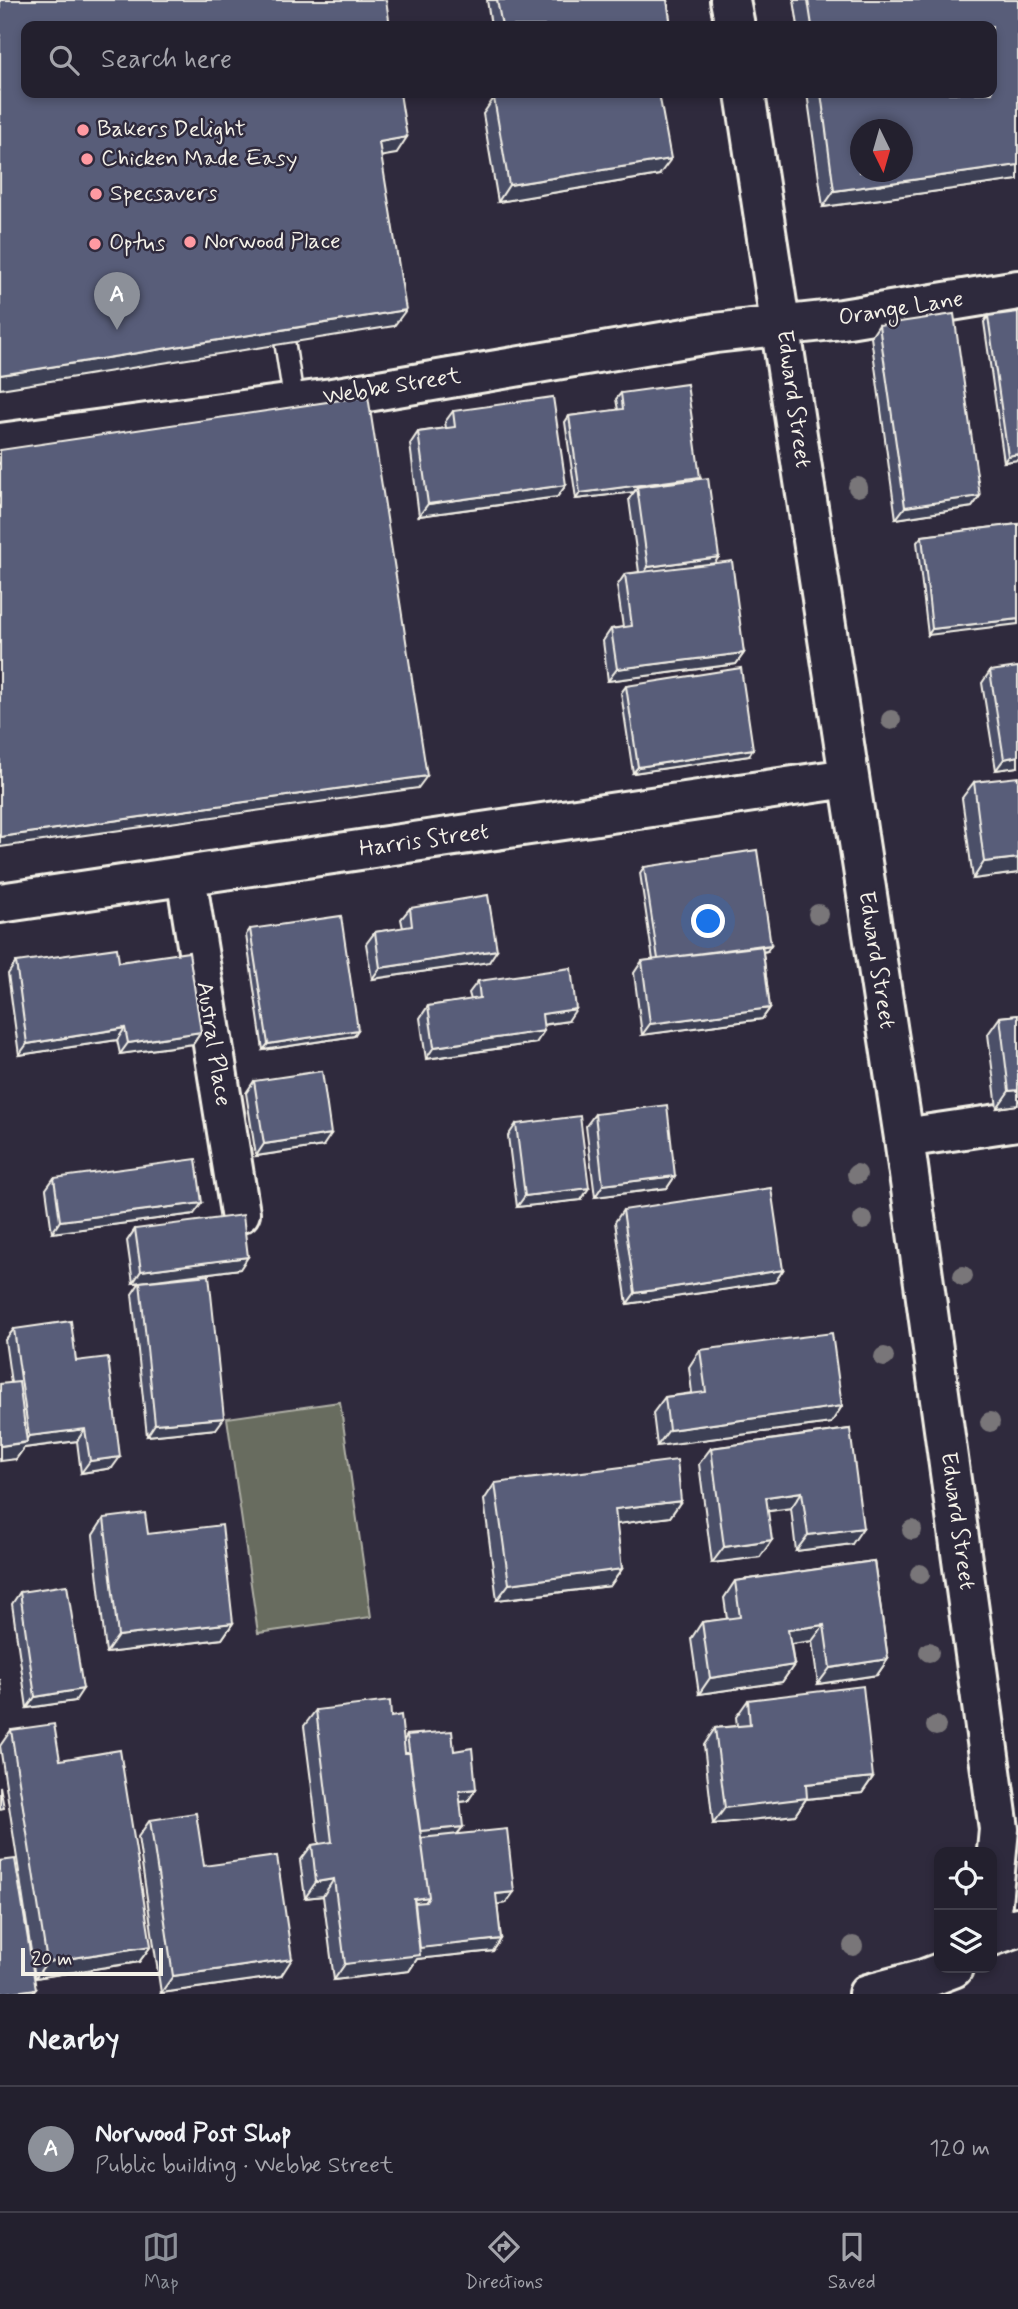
<!DOCTYPE html>
<html lang="en">
<head>
<meta charset="utf-8">
<style>
	:root { --surface:#23202e; --page:#2f2d3a; --text:#f1f3f6; --muted:#a3a3aa; --line:#403e4a; --accent:#8c9099 }
	body { margin:0; font-family:Mynerve,sans-serif; background:var(--page); color:var(--text) }
	.controls { position:absolute; right:21px; bottom:21px; display:grid; overflow:hidden; border-radius:14px; box-shadow:0 4px 10px #0003 }
	.controls button { width:63px; height:63px; display:grid; place-items:center; padding:0; border:0; border-bottom:2px solid var(--line); background:var(--surface); color:var(--text); font:35px sans-serif }
	.compass { position:absolute; left:850px; top:119px; width:63px; height:63px; border-radius:50%; background:var(--surface); box-shadow:0 4px 10px #0003; rotate:175deg }
	.scale { position:absolute; left:21px; bottom:18px; width:142px; box-sizing:border-box; padding-left:7px; border:4px solid #f4f1e8; border-top:0; font-size:19px; line-height:24px; white-space:nowrap; color:#f4f1e8; -webkit-text-stroke:5px #2f2a3d; paint-order:stroke }
	.you { position:absolute; left:709px; top:922px; width:24px; height:24px; margin:-18px; border:5px solid #fff; border-radius:50%; background:#1a73e8; box-shadow:0 0 0 10px #1a73e833 }
	.badge { display:grid; place-items:center; width:46px; height:46px; border-radius:50%; background:var(--accent); color:#fff; font-size:23px; font-weight:700 }
	.pin { position:absolute; translate:-50% -58px; filter:drop-shadow(0 2px 4px #0008) }
	.pin::after { content:''; position:absolute; top:37px; width:24px; height:21px; background:inherit; clip-path:polygon(0 0,100% 0,50% 100%) }
	.list { margin:0; padding:0; list-style:none }
	h2 { display:flex; justify-content:space-between; align-items:center; height:91px; margin:0; padding:0 28px; font-size:30px }
	h2 small { font-size:23px; font-weight:400; color:var(--muted) }
	.list li { display:grid; grid-template-columns:46px 1fr auto; gap:21px; align-items:center; box-sizing:border-box; height:126px; padding:0 28px; border-top:2px solid var(--line) }
	.list b { display:block; font-size:26px; white-space:nowrap }
	.list p { margin:0; font-size:23px; white-space:nowrap; color:var(--muted) }
	.list em { font-size:23px; font-style:normal; color:var(--muted) }
	.icon { flex:none; width:38px; height:38px; fill:none; stroke:currentColor; stroke-width:2; stroke-linecap:round; stroke-linejoin:round }
	.map { position:relative; flex:none; width:1018px; height:1994px; overflow:hidden }
	.search { position:absolute; background:var(--surface); box-shadow:0 4px 10px #0003; left:21px; right:21px; top:21px; height:77px; display:flex; align-items:center; gap:18px; box-sizing:border-box; padding:0 24px; border-radius:14px; color:var(--muted); font-size:26px }
	.sheet { height:217px; background:var(--surface) }
	nav { display:flex; justify-content:space-around; align-items:center; box-sizing:border-box; height:98px; border-top:2px solid var(--line); background:var(--surface); font-size:19px; color:var(--muted) }
	nav a { display:grid; justify-items:center; gap:4px }
	nav .on { color:var(--accent) }
	.map>svg:first-child { display:block }
	.green { fill:#676c5f; stroke:#aeaea4; stroke-width:2 }
	.lines { fill:none; stroke-linecap:round; stroke-linejoin:round }
	.lane-casing { stroke:#f4f1e8; stroke-width:24 }
	.street-casing { stroke:#f4f1e8; stroke-width:44 }
	.lane { stroke:#2f2a3d; stroke-width:19 }
	.street { stroke:#2f2a3d; stroke-width:38 }
	.tree { fill:#797679 }
	.wall { fill:#4c5068; stroke:#f4f1e8; stroke-width:2 }
	.shaded-wall { fill:#3e4155; stroke:#f4f1e8; stroke-width:2 }
	.building { fill:#585d79; stroke:#f4f1e8; stroke-width:2; fill-rule:evenodd }
	.poi-dot { fill:#ff9aa2; stroke:#2f2a3d; stroke-width:2.5 }
	.labels { text-anchor:middle; dominant-baseline:central; stroke-width:5; stroke-linejoin:round; paint-order:stroke }
	.poi-label { font-size:23px; fill:#f4f1e8; stroke:#2f2a3d; text-anchor:start }
	.street-label { font-size:23px; fill:#f4f1e8; stroke:#2f2a3d }
</style>
</head>
<body>
<div class="map">
<svg width="1018" height="1994" viewBox="0 0 1018 1994">
	<rect width="100%" height="100%" fill="#2f2a3d"/>
	<filter id="ink" filterUnits="userSpaceOnUse"><feTurbulence type="fractalNoise" baseFrequency=".0143" numOctaves="2"/><feDisplacementMap in="SourceGraphic" scale="14" xChannelSelector="R" yChannelSelector="G"/><feConvolveMatrix kernelMatrix="1 2 1 2 8 2 1 2 1" color-interpolation-filters="sRGB"/></filter>
	<g filter="url(#ink)">
		<path class="green" d="M340,1402L371,1617L258,1633L227,1418Z"/>
		<g class="lines">
			<g class="lane-casing">
				<path id="lane" d="M283,331L294,402"/>
			</g>
			<g class="street-casing">
				<path id="street" d="M730,0L735,26
					M745,93L904,1138L999,1829L992,1903
					M0,443L332,398L715,333L842,319L1018,290
					M186,876L240,1213
					M0,903L848,778
					M904,1138L1018,1121
					M992,1936L1018,1927
					M868,1994L924,1979L953,1968"/>
			</g>
			<use href="#lane" class="lane"/>
			<use href="#street" class="street"/>
		</g>
		<g class="tree">
			<circle cx="858" cy="487" r="10"/>
			<circle cx="891" cy="720" r="10"/>
			<circle cx="818" cy="914" r="10"/>
			<circle cx="857" cy="1174" r="10"/>
			<circle cx="863" cy="1220" r="10"/>
			<circle cx="963" cy="1276" r="10"/>
			<circle cx="884" cy="1357" r="10"/>
			<circle cx="990" cy="1422" r="10"/>
			<circle cx="912" cy="1530" r="10"/>
			<circle cx="920" cy="1574" r="10"/>
			<circle cx="929" cy="1652" r="10"/>
			<circle cx="936" cy="1726" r="10"/>
			<circle cx="853" cy="1946" r="10"/>
		</g>
		<path class="wall" d="M487,0H667L671,26H491Z
			M794,0H1018V180L823,207L807,93H992V26H798Z
			M494,98L659,175L498,202L483,114Z
			M988,316L1018,460L1004,462L984,322Z
			M879,325L980,496L972,507L896,519L871,337Z
			M621,393L700,477L699,479L715,563L744,653L736,664L608,681L603,641L611,629L623,627L617,586L625,574L639,572L629,499L634,492L576,499L565,422L569,416L618,410L616,399Z
			M453,411L566,485L557,497L419,516L410,444L418,432L446,428L445,422Z
			M1018,524L928,635L917,542L922,536Z
			M990,671L1018,767L996,770L982,683Z
			M626,686L749,756L633,773L621,693Z
			M974,782L1018,873L973,879L962,798Z
			M644,867L767,951L763,952L770,1008L762,1019L642,1035L634,973L642,961L653,960L640,873Z
			M410,908L489,962L372,979L366,944L375,932L403,928L401,919Z
			M250,929L354,1036L263,1050L246,935Z
			M16,962H119L201,1032L193,1044L120,1054L117,1040L19,1055L8,974Z
			M478,981L568,1021L544,1025L536,1043L426,1059L420,1018L428,1006L471,1000L469,993Z
			M1018,1015V1105L997,1108L988,1034L1000,1017Z
			M254,1081L323,1146L256,1156L246,1093Z
			M595,1114L675,1176L667,1188L595,1197L586,1126Z
			M516,1124L581,1200L517,1207L508,1136Z
			M54,1178L194,1214L52,1233L46,1189Z
			M623,1210L783,1270L775,1282L627,1304L615,1222Z
			M135,1229L240,1269L133,1283L127,1241Z
			M140,1282L216,1429L147,1436L132,1294Z
			M14,1329L76,1361L112,1468L81,1473L77,1441L24,1448L16,1459L11,1383L5,1340Z
			M700,1350L842,1406L831,1423L657,1446L653,1413L665,1397L692,1393L689,1367Z
			M850,1429L852,1544L796,1551L791,1508L768,1511L760,1557L712,1563L699,1464L711,1448Z
			M495,1483L681,1501L670,1517L616,1524L622,1569L610,1586L497,1600L484,1500Z
			M104,1518L148,1534L233,1623L222,1639L106,1653L93,1535Z
			M874,1561L888,1659L877,1675L818,1684L812,1641L791,1644L794,1665L782,1682L699,1694L691,1639L702,1622L727,1619L724,1598L735,1581Z
			M20,1592L75,1701L27,1708L12,1604Z
			M748,1700L873,1777L862,1793L806,1799L795,1815L713,1824L704,1745L715,1728L737,1726L736,1717Z
			M316,1710L391,1717L404,1740L407,1735L454,1751L468,1801L460,1802L457,1834L506,1903L497,1904L501,1939L493,1951L417,1959L409,1971L334,1980L323,1896L305,1898L300,1861L312,1845L319,1844L304,1726Z
			M11,1730L60,1760L151,1946L139,1962L35,1978L0,1746Z
			M150,1820L204,1866L281,1976L161,1993L138,1837Z"/>
		<path class="shaded-wall" d="M407,137L396,154L367,159L379,142Z
			M671,159L659,175L498,202L509,185Z
			M1018,165V180L823,207L834,191Z
			M406,310L394,326L0,389V375Z
			M1018,454V460L1004,462L1008,456Z
			M700,477L696,483L637,487L634,492L576,499L580,493Z
			M566,485L557,497L419,516L428,504Z
			M980,496L972,507L896,519L905,507Z
			M719,557L710,569L640,579L648,567Z
			M1018,619V624L928,635L932,629Z
			M744,653L736,664L608,681L617,669Z
			M753,749L749,756L633,773L638,767Z
			M1018,756V767L996,770L1004,759Z
			M427,776L418,788L0,847V837Z
			M1018,858V873L973,879L984,862Z
			M771,945L767,951L654,968Z
			M497,950L489,962L372,979L380,968Z
			M770,1008L762,1019L642,1035L650,1024Z
			M576,1009L568,1021L534,1026L542,1014Z
			M125,1028L117,1040L19,1055L27,1044Z
			M358,1030L354,1036L263,1050L268,1044Z
			M544,1031L536,1043L426,1059L434,1047Z
			M201,1032L193,1044L120,1054L128,1043Z
			M1018,1090V1105L997,1108L1009,1091Z
			M331,1134L323,1146L256,1156L264,1144Z
			M675,1176L667,1188L595,1197L603,1185Z
			M589,1188L581,1200L517,1207L525,1196Z
			M202,1203L194,1214L52,1233L60,1221Z
			M248,1257L240,1269L133,1283L141,1271Z
			M783,1270L775,1282L627,1304L635,1293Z
			M842,1406L831,1423L657,1446L669,1430Z
			M224,1418L216,1429L147,1436L155,1424Z
			M85,1429L77,1441L24,1448L16,1459L0,1461V1446L24,1443L29,1436Z
			M120,1457L112,1468L81,1473L90,1461Z
			M802,1492L791,1508L755,1513L766,1497Z
			M681,1501L670,1517L603,1526L615,1509Z
			M863,1528L852,1544L796,1551L808,1535Z
			M772,1540L760,1557L712,1563L724,1547Z
			M622,1569L610,1586L497,1600L509,1584Z
			M233,1623L222,1639L106,1653L118,1636Z
			M824,1625L812,1641L777,1646L788,1630Z
			M888,1659L877,1675L818,1684L830,1668Z
			M794,1665L782,1682L699,1694L710,1678Z
			M83,1689L75,1701L27,1708L35,1697Z
			M873,1777L862,1793L806,1799L795,1815L713,1824L725,1808L806,1784Z
			M476,1789L468,1801L451,1803L459,1791Z
			M463,1827L454,1838L419,1842L418,1831Z
			M334,1879L323,1896L305,1898L316,1882Z
			M514,1892L506,1903L488,1906L496,1894Z
			M429,1897L417,1913L414,1899Z
			M501,1939L493,1951L417,1959L409,1971L334,1980L345,1964L415,1948Z
			M151,1946L139,1962L35,1978L47,1962Z
			M292,1959L281,1976L161,1993L173,1976Z
			M36,1989L32,1994H1Z"/>
		<path class="building" d="M0,0H386L390,26H26V93H400L407,137L379,142L406,310L0,375Z
			M497,0H667L671,26H502Z
			M808,0H1018V165L834,191L821,93H992V26H812ZM860,130H902V172H860Z
			M523,93H659L671,159L509,185L494,98Z
			M1018,312V454L1008,456L988,316Z
			M954,314L980,496L905,507L879,325Z
			M687,384L700,477L580,493L569,416L623,409L621,393Z
			M368,396L427,776L0,837V450Z
			M553,397L566,485L428,504L418,432L455,427L453,411Z
			M708,478L719,557L648,567L637,487Z
			M1018,524V619L932,629L922,536Z
			M732,561L744,653L617,669L611,629L632,626L625,574Z
			M1018,667V756L1004,759L990,671Z
			M741,668L753,749L638,767L626,686Z
			M1018,777V858L984,862L974,782Z
			M757,850L771,945L658,959L644,867Z
			M488,895L497,950L380,968L375,932L412,926L410,908Z
			M341,916L358,1030L268,1044L250,929Z
			M762,945L770,1008L650,1024L642,961Z
			M117,948L119,962L189,952L201,1032L128,1043L125,1028L27,1044L16,962Z
			M571,968L576,1009L542,1014L544,1031L434,1047L428,1006L480,998L478,981Z
			M1018,1015V1090L1009,1091L1000,1017Z
			M322,1071L331,1134L264,1144L254,1081Z
			M667,1105L675,1176L603,1185L595,1114Z
			M580,1116L589,1188L525,1196L516,1124Z
			M196,1159L202,1203L60,1221L54,1178Z
			M771,1188L783,1270L635,1293L623,1210Z
			M243,1215L248,1257L141,1271L135,1229Z
			M209,1275L224,1418L155,1424L140,1282Z
			M71,1321L76,1361L108,1357L120,1457L90,1461L85,1429L29,1436L14,1329Z
			M832,1333L842,1406L669,1430L665,1397L706,1392L700,1350Z
			M19,1382L27,1442L0,1446V1384Z
			M850,1429L863,1528L808,1535L802,1492L766,1497L772,1540L724,1547L711,1448Z
			M677,1460L681,1501L615,1509L622,1569L509,1584L495,1483Z
			M145,1513L148,1534L222,1525L233,1623L118,1636L104,1518Z
			M874,1561L888,1659L830,1668L824,1625L788,1630L794,1665L710,1678L702,1622L740,1617L735,1581Z
			M67,1585L83,1689L35,1697L20,1592Z
			M0,1679L2,1695H0Z
			M863,1686L873,1777L806,1784L807,1798L725,1808L715,1728L750,1725L748,1700Z
			M390,1701L391,1717L401,1715L405,1753H410L429,1897L414,1899L420,1955L345,1964L334,1879L316,1882L312,1845L332,1842L316,1710Z
			M54,1724L60,1760L120,1750L151,1946L47,1962L11,1730Z
			M452,1731L454,1751L472,1748L476,1789L459,1791L463,1827L420,1831L407,1735Z
			M0,1786L4,1808L0,1809Z
			M196,1813L204,1866L277,1856L292,1959L173,1976L150,1820Z
			M507,1829L514,1892L496,1894L501,1939L420,1948L415,1903L426,1902L429,1897L421,1838Z
			M15,1859L36,1989L0,1994V1861Z"/>
	</g>
	<g class="poi-dot">
		<circle cx="83" cy="130" r="7"/>
		<circle cx="87" cy="159" r="7"/>
		<circle cx="96" cy="194" r="7"/>
		<circle cx="190" cy="242" r="7"/>
		<circle cx="95" cy="244" r="7"/>
	</g>
	<g class="labels">
		<g class="poi-label">
			<text x="97" y="130">Bakers Delight</text>
			<text x="101" y="159">Chicken Made Easy</text>
			<text x="110" y="194">Specsavers</text>
			<text x="204" y="242">Norwood Place</text>
			<text x="109" y="244">Optus</text>
		</g>
		<g class="street-label">
			<text transform="translate(901 309) rotate(-9)">Orange Lane</text>
			<text transform="translate(392 387) rotate(-9)">Webbe Street</text>
			<text transform="translate(793 399) rotate(82)">Edward Street</text>
			<text transform="translate(424 841) rotate(-8)">Harris Street</text>
			<text transform="translate(876 960) rotate(81)">Edward Street</text>
			<text transform="translate(213 1044) rotate(81)">Austral Place</text>
			<text transform="translate(957 1521) rotate(82)">Edward Street</text>
		</g>
	</g>
</svg>
<div class="controls">
<button><svg class="icon" aria-label="locate" viewBox="0 0 24 24"><circle cx="12" cy="12" r="6"/><path d="M12 2v4M12 18v4M2 12h4M18 12h4"/></svg></button>
<button><svg class="icon" aria-label="layers" viewBox="0 0 24 24"><path d="M12 4l9 5-9 5-9-5zM3 14l9 5 9-5"/></svg></button>
</div>
<svg class="compass" viewBox="-18 -18 36 36"><path d="M0-13l5 13h-10z" fill="#e53935"/><path d="M0 13l5-13h-10z" fill="#a3a3aa"/></svg>
<div class="scale">20 m</div>
<div class="you"></div>
<div class="pin badge" style="left:117px;top:330px">A</div>
<div class="search"><svg class="icon" aria-label="search" viewBox="0 0 24 24"><circle cx="10" cy="10" r="6"/><path d="M15 15l6 6"/></svg>Search here</div>
</div>
<section class="sheet">
<h2>Nearby<small></small></h2>
<ul class="list">
<li><span class="badge">A</span><div><b>Norwood Post Shop</b><p>Public building · Webbe Street</p></div><em>120 m</em></li>
</ul>
</section>
<nav>
<a class="on"><svg class="icon" aria-label="map" viewBox="0 0 24 24"><path d="M3 6l6-2 6 2 6-2v14l-6 2-6-2-6 2zM9 4v14M15 6v14"/></svg>Map</a>
<a><svg class="icon" aria-label="directions" viewBox="0 0 24 24"><path d="M12 3l9 9-9 9-9-9zM9 14v-3h6M13 9l2 2-2 2"/></svg>Directions</a>
<a><svg class="icon" aria-label="saved" viewBox="0 0 24 24"><path d="M7 4h10v16l-5-4-5 4z"/></svg>Saved</a>
</nav>
</body>
</html>
